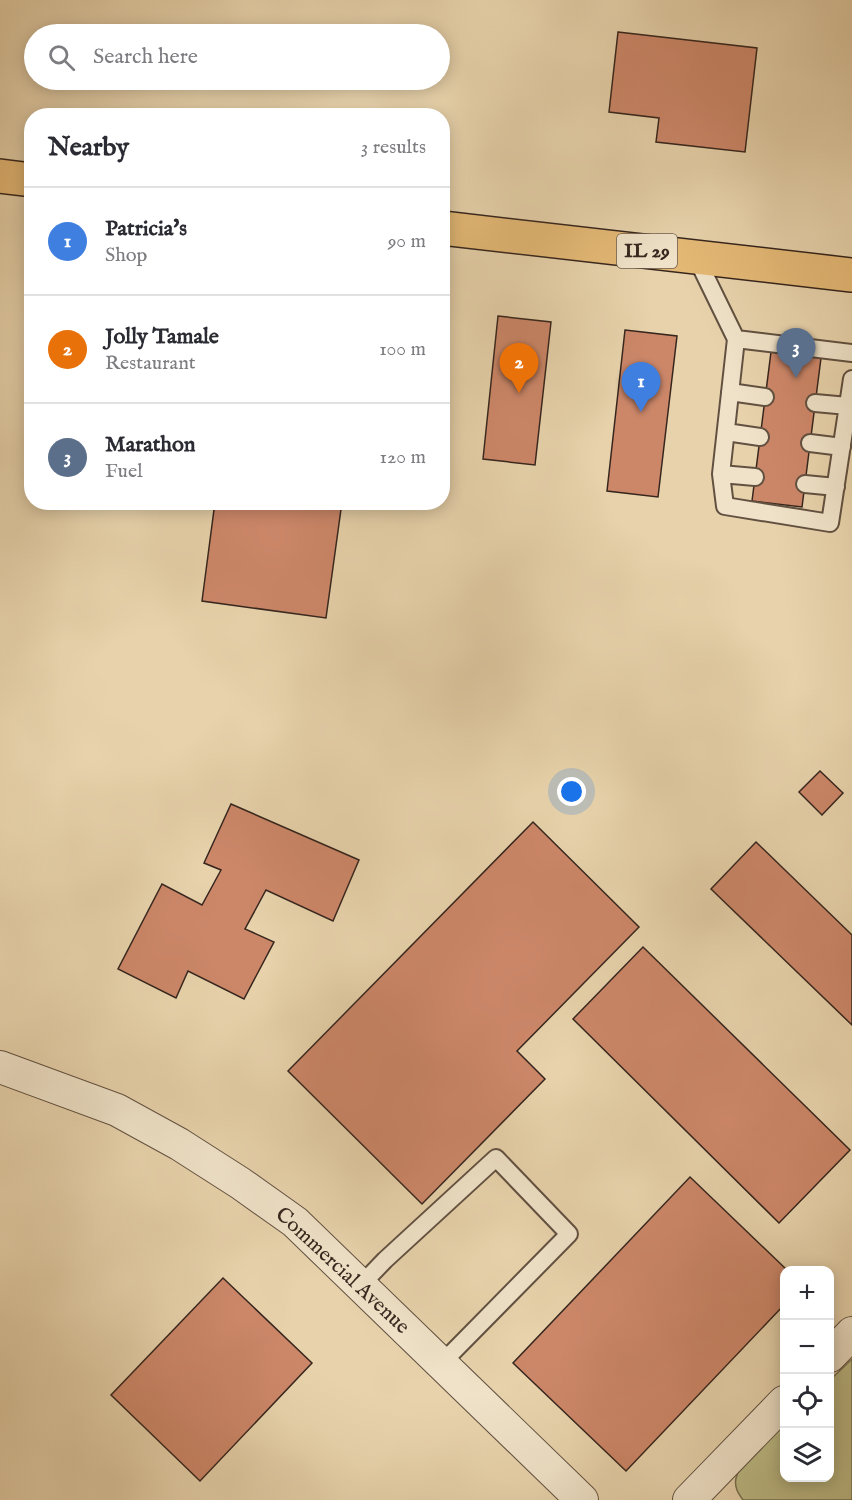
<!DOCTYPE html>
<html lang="en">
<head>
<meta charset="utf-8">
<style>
	:root { --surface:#fff; --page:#f7f7f7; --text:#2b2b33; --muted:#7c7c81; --line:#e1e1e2; --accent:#111827 }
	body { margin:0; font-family:"IM FELL English",serif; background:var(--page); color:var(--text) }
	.controls { position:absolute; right:18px; bottom:18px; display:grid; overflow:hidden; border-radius:12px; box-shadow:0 3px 15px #0003 }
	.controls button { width:54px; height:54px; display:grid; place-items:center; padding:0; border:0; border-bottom:2px solid var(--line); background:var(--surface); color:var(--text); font:30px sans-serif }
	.you { position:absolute; left:572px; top:792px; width:21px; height:21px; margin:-15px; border:4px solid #fff; border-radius:50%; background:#1a73e8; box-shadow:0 0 0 9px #1a73e833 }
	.badge { display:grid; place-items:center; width:39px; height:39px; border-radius:50%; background:var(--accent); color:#fff; font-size:20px; font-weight:700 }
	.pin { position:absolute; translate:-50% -50px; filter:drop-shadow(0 2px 3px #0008) }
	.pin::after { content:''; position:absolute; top:32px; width:21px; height:18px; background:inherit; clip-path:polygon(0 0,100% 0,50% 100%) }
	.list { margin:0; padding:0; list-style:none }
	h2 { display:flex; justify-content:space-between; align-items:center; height:78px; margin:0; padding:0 24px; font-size:26px }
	h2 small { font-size:20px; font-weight:400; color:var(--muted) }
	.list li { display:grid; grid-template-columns:39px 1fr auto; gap:18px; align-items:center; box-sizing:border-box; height:108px; padding:0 24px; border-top:2px solid var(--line) }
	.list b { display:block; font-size:22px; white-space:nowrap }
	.list p { margin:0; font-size:20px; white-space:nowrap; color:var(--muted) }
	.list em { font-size:20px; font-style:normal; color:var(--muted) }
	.icon { flex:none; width:33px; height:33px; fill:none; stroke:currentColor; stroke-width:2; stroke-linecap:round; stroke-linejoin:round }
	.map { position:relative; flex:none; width:852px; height:1500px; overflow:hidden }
	.search { position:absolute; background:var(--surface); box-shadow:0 3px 15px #0003; left:24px; top:24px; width:426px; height:66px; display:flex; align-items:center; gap:15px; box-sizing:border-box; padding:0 21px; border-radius:33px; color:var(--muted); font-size:22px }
	.panel { position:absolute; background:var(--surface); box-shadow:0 3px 15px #0003; left:24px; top:108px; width:426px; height:402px; border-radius:24px }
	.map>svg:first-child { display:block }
	.green { fill:#bcba85; stroke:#797052; stroke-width:1.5 }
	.building { fill:#cc8769; stroke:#36261e; stroke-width:1.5 }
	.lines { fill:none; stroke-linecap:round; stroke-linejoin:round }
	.lane-casing { stroke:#625141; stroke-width:20 }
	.street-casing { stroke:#625141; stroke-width:34 }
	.primary-casing { stroke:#36261e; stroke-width:36 }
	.lane { stroke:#efe2c8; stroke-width:16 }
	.street { stroke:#efe2c8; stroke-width:32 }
	.primary { stroke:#e4b976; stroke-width:33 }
	.labels { text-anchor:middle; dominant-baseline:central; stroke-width:4.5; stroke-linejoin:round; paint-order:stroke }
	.shield { fill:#efe2c8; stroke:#6e5e51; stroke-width:1.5 }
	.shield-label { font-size:20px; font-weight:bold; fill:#36261e }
	.street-label { font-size:21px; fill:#36261e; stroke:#efe2c8 }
</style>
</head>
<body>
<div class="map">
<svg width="852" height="1500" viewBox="0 0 852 1500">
	<rect width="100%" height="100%" fill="#e7d2ab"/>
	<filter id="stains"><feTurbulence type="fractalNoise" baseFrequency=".00333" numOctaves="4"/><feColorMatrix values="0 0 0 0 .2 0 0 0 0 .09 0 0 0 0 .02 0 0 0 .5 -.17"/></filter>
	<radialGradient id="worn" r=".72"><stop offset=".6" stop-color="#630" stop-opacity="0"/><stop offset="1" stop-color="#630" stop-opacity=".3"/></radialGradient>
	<path class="green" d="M852,1359V1500H743C738,1493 734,1487 736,1478C739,1462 772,1436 784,1424V1478H830V1380Z"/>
	<path class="building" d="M618,32L757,48L745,152L656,142L659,118L609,112Z
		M498,316L551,322L535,465L483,459Z
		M625,330L677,336L658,497L607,491Z
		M771,352L821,358L802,507L752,501Z
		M215,502H342L326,618L202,601Z
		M820,771L843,793L822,815L799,792Z
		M231,804L359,860L333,921L266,890L245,929L274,942L244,999L188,971L176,998L118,969L162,884L202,905L221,870L204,863Z
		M533,822L639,927L517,1051L545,1079L422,1204L288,1071Z
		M756,842L852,935V1025L711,889Z
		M643,947L850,1150L779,1223L573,1019Z
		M690,1177L787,1270H784V1305L626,1471L513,1363Z
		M223,1278L312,1363L200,1481L111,1395Z"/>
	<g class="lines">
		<g class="lane-casing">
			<path id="lane" d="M696,257L736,339L721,474L725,506L830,523L852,379
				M736,339L852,353
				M730,392L765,397
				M815,403L848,406
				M726,432L760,437
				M810,443L842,447
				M721,474L755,477
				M805,484L836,487
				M360,1286L385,1260L496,1158L569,1234L442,1363"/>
		</g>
		<g class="street-casing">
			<path id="street" d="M0,1067L117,1110L179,1144L240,1183L295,1222L582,1500
				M830,1356L852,1333
				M689,1500L784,1402"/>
		</g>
		<g class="primary-casing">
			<path id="primary" d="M0,176L32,180
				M442,228L852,275"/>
		</g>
		<use href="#lane" class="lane"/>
		<use href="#street" class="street"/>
		<use href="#primary" class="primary"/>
	</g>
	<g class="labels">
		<rect class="shield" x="617" y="234" width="60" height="34" rx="4.5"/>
		<g class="shield-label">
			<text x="647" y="251">IL 29</text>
		</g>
		<g class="street-label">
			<text transform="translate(342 1271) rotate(43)">Commercial Avenue</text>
		</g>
	</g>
	<rect width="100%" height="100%" filter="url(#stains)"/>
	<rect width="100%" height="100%" fill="url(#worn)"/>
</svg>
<div class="controls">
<button>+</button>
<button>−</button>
<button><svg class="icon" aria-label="locate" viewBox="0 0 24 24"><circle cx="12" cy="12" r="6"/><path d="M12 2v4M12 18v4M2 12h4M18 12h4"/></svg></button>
<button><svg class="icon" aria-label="layers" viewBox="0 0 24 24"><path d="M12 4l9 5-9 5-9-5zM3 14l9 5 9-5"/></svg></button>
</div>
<div class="you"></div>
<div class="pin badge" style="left:641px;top:412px;background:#3f7fe0">1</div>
<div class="pin badge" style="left:519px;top:393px;background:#e8710a">2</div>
<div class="pin badge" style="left:796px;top:378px;background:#5c6f8a">3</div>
<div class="search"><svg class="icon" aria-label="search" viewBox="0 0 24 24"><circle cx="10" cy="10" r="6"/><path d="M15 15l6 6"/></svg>Search here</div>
<section class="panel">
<h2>Nearby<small>3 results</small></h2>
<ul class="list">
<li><span class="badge" style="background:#3f7fe0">1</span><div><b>Patricia's</b><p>Shop</p></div><em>90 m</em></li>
<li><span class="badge" style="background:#e8710a">2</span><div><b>Jolly Tamale</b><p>Restaurant</p></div><em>100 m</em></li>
<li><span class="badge" style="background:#5c6f8a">3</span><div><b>Marathon</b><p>Fuel</p></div><em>120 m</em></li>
</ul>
</section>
</div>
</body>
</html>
